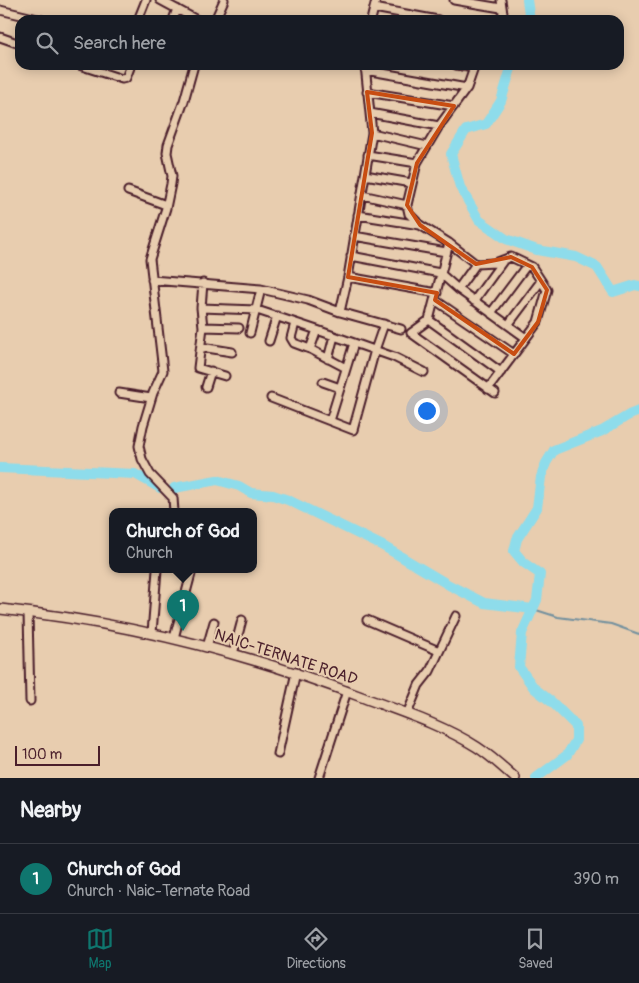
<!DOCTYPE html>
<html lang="en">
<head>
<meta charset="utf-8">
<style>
	:root { --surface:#171b24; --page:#242831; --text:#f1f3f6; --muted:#9ea1a6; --line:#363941; --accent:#0f766e }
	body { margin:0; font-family:Pangolin,sans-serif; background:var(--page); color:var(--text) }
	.scale { position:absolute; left:15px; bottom:12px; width:85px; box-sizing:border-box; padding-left:5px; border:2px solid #4a1f2b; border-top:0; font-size:14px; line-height:18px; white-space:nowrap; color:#4a1f2b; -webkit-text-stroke:4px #e8cdaf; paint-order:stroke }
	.you { position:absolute; left:426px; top:410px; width:18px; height:18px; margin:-12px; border:4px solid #fff; border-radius:50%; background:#1a73e8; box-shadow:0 0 0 8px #1a73e833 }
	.badge { display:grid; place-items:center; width:32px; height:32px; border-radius:50%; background:var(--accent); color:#fff; font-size:16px; font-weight:700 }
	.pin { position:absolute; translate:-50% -41px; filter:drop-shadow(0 1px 2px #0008) }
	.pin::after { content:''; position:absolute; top:26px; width:18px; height:15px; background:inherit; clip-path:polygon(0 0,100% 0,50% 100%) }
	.popup { position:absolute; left:109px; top:508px; width:148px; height:65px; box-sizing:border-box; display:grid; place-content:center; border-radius:10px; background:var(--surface); filter:drop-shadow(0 1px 4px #0005); font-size:16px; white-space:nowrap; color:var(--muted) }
	.popup b { font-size:19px; color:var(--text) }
	.popup::after { content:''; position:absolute; left:50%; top:100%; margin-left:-10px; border:10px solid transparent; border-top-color:var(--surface) }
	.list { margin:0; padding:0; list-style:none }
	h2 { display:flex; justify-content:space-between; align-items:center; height:65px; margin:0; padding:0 20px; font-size:21px }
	h2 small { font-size:16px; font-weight:400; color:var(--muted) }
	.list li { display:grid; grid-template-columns:32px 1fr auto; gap:15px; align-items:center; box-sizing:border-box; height:70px; padding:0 20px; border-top:1px solid var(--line) }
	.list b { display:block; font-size:19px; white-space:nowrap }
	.list p { margin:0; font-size:16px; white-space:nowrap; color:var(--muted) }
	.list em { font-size:16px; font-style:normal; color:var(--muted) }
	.icon { flex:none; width:28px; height:28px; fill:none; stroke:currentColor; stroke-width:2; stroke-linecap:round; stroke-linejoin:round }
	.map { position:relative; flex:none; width:639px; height:778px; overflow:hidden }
	.search { position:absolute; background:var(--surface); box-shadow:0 2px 12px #0003; left:15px; right:15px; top:15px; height:55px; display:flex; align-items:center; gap:12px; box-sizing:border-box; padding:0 18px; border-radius:15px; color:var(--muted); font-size:19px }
	.sheet { height:135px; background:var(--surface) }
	nav { display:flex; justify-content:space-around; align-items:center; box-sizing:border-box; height:70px; border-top:1px solid var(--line); background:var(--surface); font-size:14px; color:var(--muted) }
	nav a { display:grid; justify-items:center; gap:2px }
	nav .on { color:var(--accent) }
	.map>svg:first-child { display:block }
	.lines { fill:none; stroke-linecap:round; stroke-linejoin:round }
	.stream { stroke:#73909e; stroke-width:2 }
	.river { stroke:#8edceb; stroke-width:10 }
	.minor-casing { stroke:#4a1f2b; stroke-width:11 }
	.major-casing { stroke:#4a1f2b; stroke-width:12 }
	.minor { stroke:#e8cdaf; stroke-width:7 }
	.major { stroke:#e8cdaf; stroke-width:9 }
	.marked { fill:none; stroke:#c84d12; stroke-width:4; stroke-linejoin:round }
	.labels { text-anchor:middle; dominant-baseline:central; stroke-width:4; stroke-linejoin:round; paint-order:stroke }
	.street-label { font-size:16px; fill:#4a1f2b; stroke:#e8cdaf }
</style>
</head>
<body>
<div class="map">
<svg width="639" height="778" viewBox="0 0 639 778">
	<rect width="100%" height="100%" fill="#e8cdaf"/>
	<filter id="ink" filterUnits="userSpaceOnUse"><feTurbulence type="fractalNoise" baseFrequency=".02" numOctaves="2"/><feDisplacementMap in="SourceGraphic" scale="10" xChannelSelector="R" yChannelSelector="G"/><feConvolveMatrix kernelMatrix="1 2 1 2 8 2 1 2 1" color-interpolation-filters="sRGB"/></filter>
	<g filter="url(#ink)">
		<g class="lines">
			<path class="stream" d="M533,609L558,617L611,624L639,634"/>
			<path class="river" d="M527,0L530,20
				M512,65L501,101L486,124L466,130L451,154L460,187L479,220L506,239L537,250L576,257L597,267L613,292L635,285L639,286
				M0,468L135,474L160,488
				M174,488L217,480L239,486L251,493L273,495L288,500L383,546L449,585L484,603L533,609
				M536,778L567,755L576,740V726L553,703L534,688L519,667L522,633L537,600L540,574L524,563L514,551L517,539L537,508L541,477L546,463L554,450L602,431L629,415L639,411"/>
			<g class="minor-casing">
				<path id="minor" d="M160,0L197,20
					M454,0L501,8
					M501,0L504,20
					M374,8L438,20
					M0,10L42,20
					M138,20L146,0
					M173,20L177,9
					M215,20L224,0
					M371,20L376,0
					M0,37L20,44
					M79,65L122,79L126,78L131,65
					M456,65L474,68
					M365,70L467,88
					M367,92L454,106
					M370,113L439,126
					M372,133L427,146
					M368,155L417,163
					M365,175L411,183
					M128,191L166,205
					M362,195L407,205
					M358,215L420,225L449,243L476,264L495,263L511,257L532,267L547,290L538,322L488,389
					M420,225L409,214L407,205L417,163L439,126L467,88L475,65
					M354,236L446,252
					M449,243L429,320L411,333L495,393
					M351,256L440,273L458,289
					M476,264L458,289L526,338
					M348,277L437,293
					M152,280L261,289L308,300L340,312L348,277L372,133L365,65
					M203,283L201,308L203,327L198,368L225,376
					M435,300L514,354
					M474,301L503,261
					M201,308L257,310L317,330L310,349L294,343L291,338L295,323
					M340,312L401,329
					M491,313L527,265
					M429,320L501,372
					M508,325L541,281
					M203,327L239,328
					M317,330L394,357L424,372
					M250,333L261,289
					M269,341L277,316
					M201,347L232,352
					M310,349L346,368
					M328,359L334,336
					M323,382L340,388
					M206,387L211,371
					M119,393L151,398
					M271,398L353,430L375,350L384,324
					M330,421L354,343
					M174,512L173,498L150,474L142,459L139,446L143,426L153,393L163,371L150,259L166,208L171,184L172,176L167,153L168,145L184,101L194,65
					M28,613L30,701
					M367,620L439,651
					M152,633L157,570
					M174,638L192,570
					M207,647L214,622
					M233,654L242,620
					M407,714L419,685L430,671L456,616
					M278,754L296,672
					M319,778L347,691"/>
			</g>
			<g class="major-casing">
				<path id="major" d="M0,609C123,622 244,652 359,696C399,711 441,724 477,747C491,756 503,767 515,778"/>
			</g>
			<use href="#minor" class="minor"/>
			<use href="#major" class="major"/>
		</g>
	</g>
	<path class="marked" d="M367,92L454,106L417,163L407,205L420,225L476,264L511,257L532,267L547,290L538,322L514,354L435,300L437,293L348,277L372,133Z"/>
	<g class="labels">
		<g class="street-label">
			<text transform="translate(286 657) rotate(18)">NAIC-TERNATE ROAD</text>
		</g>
	</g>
</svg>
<div class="scale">100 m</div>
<div class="you"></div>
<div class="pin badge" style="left:183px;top:631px">1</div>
<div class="popup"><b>Church of God</b>Church</div>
<div class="search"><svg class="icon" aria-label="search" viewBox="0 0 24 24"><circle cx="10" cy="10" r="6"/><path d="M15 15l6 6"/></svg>Search here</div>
</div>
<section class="sheet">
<h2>Nearby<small></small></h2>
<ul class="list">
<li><span class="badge">1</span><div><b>Church of God</b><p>Church · Naic-Ternate Road</p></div><em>390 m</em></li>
</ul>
</section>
<nav>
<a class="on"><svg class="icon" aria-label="map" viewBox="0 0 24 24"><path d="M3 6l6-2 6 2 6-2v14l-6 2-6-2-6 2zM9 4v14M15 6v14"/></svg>Map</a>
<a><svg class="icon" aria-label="directions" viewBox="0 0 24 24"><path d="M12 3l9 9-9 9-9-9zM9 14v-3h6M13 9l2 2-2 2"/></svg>Directions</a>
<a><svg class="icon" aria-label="saved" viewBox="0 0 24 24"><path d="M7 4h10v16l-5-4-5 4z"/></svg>Saved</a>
</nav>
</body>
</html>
